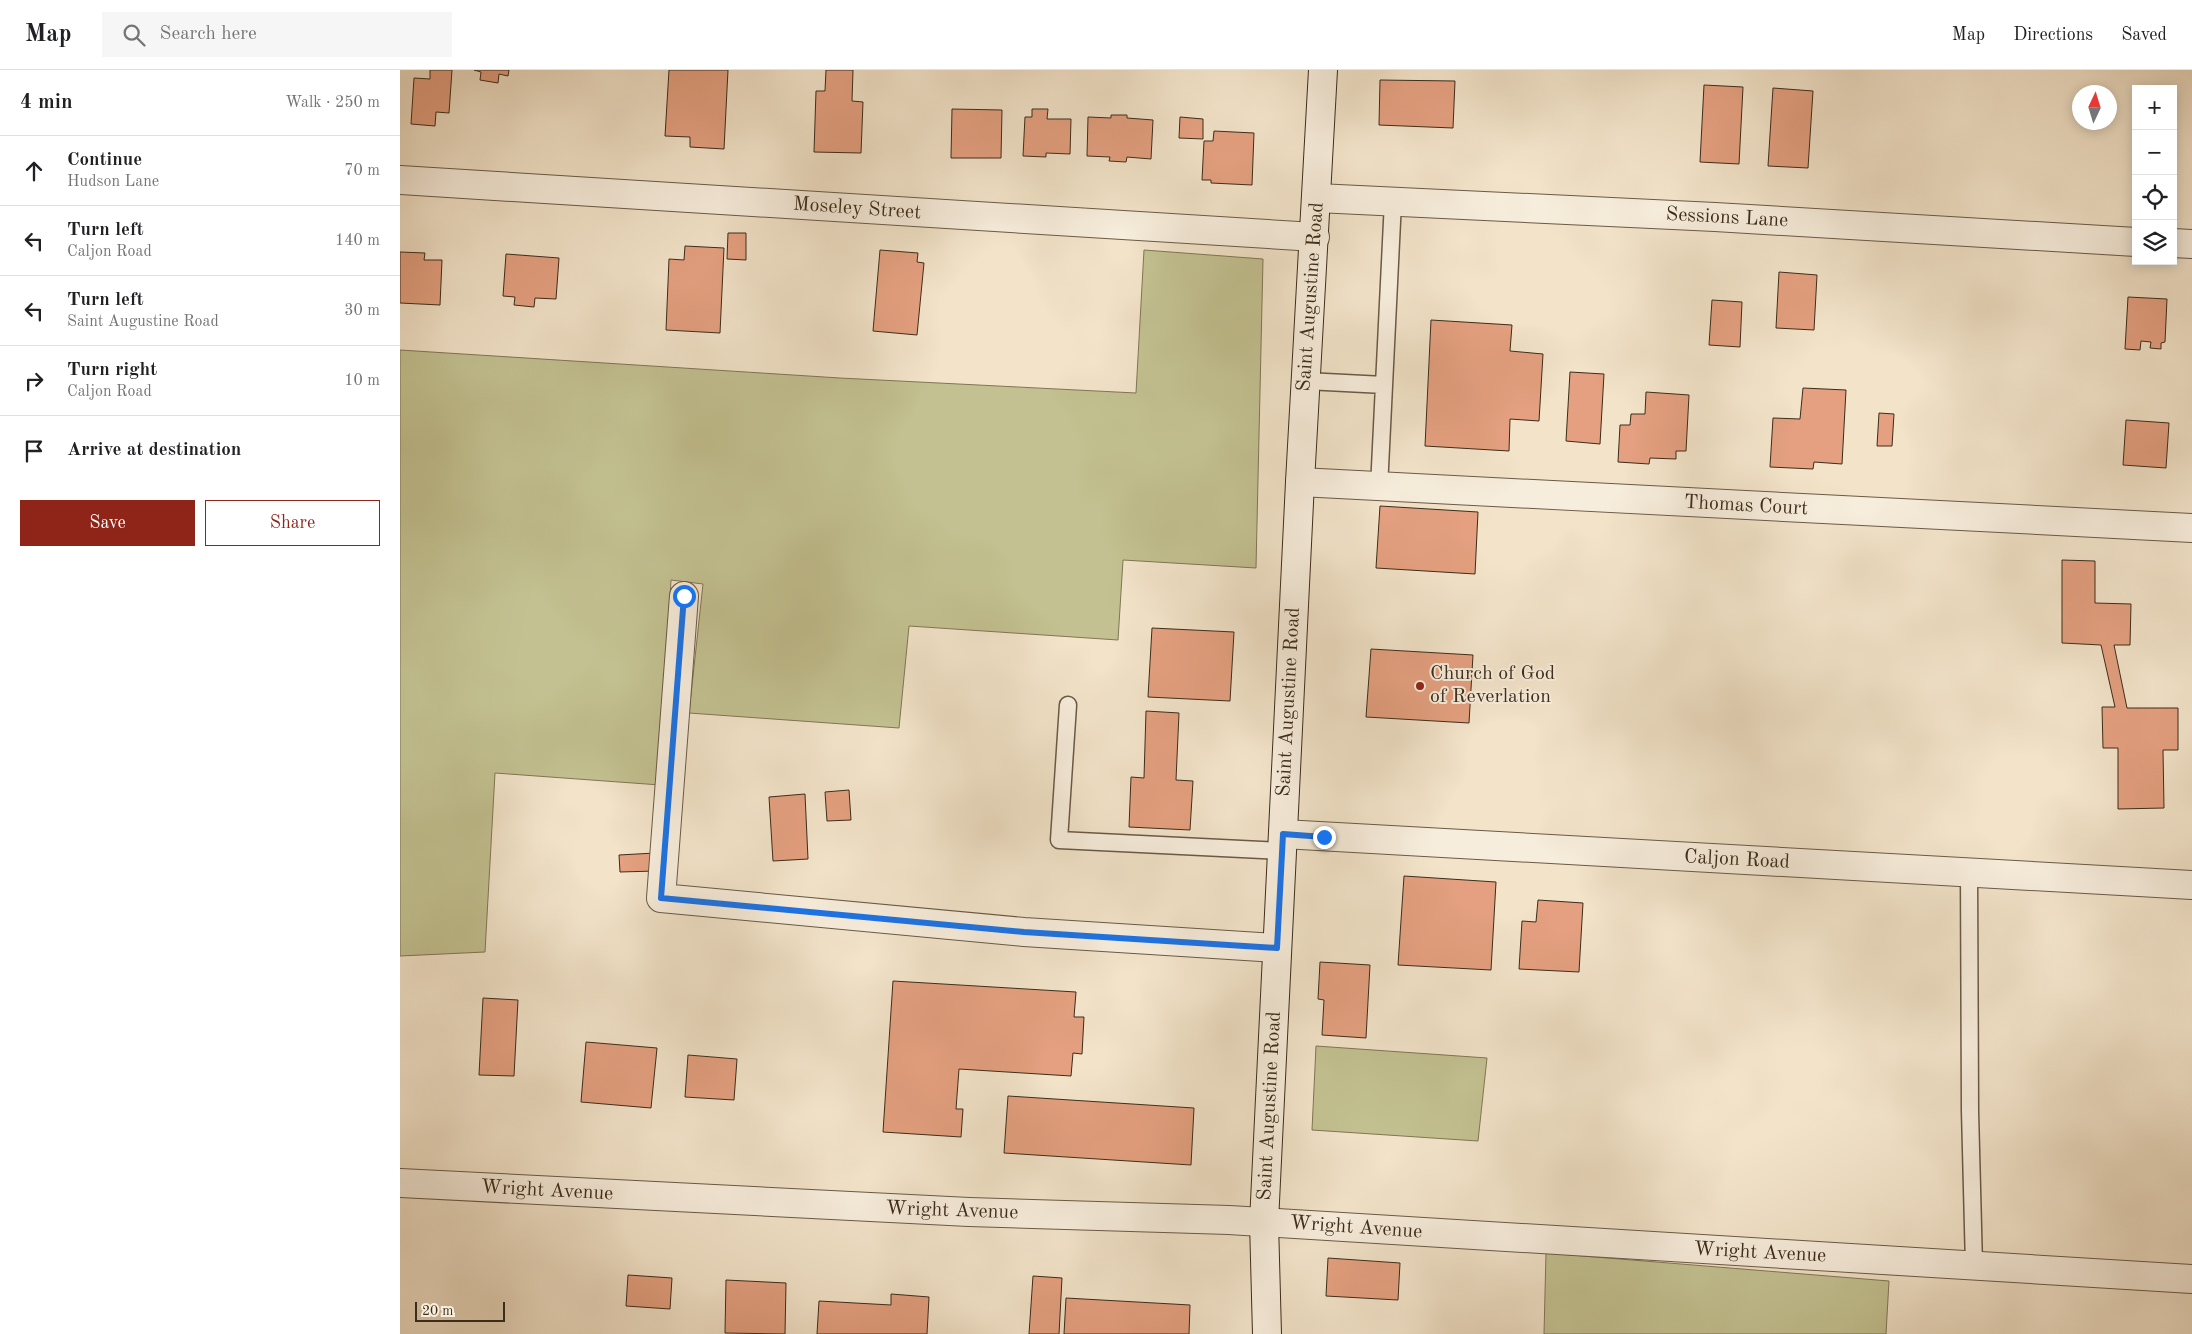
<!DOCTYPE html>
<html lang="en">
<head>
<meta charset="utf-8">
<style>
	:root { --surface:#fff; --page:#f6f6f6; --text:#202124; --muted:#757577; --line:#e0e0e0; --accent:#8f2418 }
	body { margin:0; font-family:"Old Standard TT",serif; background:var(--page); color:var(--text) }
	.controls { position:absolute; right:15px; top:15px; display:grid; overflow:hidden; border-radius:0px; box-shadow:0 2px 12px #0003 }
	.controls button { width:45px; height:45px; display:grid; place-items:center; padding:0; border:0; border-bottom:1px solid var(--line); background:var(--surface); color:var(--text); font:25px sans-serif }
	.compass { position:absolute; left:1672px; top:15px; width:45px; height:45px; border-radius:50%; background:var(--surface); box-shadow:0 2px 12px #0003; rotate:4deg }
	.scale { position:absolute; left:15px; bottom:12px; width:90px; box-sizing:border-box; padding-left:5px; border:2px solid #3c2c1a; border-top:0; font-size:14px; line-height:18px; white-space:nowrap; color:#3c2c1a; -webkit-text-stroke:4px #f7eddc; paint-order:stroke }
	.stop { position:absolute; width:15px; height:15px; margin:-11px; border:4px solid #1a73e8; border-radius:50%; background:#fff }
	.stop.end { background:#1a73e8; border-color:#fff; box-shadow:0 1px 5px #0008 }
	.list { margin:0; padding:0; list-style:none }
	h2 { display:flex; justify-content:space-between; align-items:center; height:65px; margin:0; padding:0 20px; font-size:21px }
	h2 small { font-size:16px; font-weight:400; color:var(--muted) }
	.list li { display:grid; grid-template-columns:32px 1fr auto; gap:15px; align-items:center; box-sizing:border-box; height:70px; padding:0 20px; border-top:1px solid var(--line) }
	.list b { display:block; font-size:19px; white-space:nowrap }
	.list p { margin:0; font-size:16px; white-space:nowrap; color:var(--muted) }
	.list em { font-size:16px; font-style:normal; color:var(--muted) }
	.actions { display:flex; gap:10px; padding:15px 20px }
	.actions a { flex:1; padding:11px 0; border:1px solid var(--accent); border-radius:0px; text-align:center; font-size:18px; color:var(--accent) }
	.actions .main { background:var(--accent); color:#fff }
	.icon { flex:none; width:28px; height:28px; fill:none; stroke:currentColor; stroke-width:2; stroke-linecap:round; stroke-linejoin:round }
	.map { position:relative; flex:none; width:1792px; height:1264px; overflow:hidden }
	header { display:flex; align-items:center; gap:30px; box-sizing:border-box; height:70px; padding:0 25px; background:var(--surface); border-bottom:1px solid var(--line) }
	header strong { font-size:24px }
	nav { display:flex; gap:28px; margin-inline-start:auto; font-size:18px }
	.search { width:350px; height:45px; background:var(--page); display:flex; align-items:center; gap:12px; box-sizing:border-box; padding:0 18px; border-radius:0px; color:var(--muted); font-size:19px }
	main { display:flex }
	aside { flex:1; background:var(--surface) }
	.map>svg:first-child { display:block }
	.green { fill:#c3c191; stroke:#807656 }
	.building { fill:#e4a080; stroke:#3c2c1a }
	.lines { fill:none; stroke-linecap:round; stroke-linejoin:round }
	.service-casing { stroke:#6a5a46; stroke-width:19 }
	.minor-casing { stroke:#6a5a46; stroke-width:30 }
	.secondary-casing { stroke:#3c2c1a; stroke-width:30 }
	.service { stroke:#f7eddc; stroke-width:16 }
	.minor { stroke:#f7eddc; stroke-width:28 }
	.secondary { stroke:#f7eddc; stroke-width:28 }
	.route { stroke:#1a73e8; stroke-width:6 }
	.poi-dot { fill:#8f2418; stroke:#f7eddc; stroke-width:2 }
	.labels { text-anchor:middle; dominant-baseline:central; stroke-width:4; stroke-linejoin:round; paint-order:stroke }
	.street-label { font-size:20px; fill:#3c2c1a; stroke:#f7eddc }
	.poi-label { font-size:20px; fill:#3c2c1a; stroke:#f7eddc; text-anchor:start }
</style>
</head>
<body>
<header>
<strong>Map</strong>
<div class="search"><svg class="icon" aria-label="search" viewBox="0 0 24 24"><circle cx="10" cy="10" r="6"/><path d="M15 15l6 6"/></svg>Search here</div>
<nav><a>Map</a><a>Directions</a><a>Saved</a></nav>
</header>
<main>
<aside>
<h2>4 min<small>Walk · 250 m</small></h2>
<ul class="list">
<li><svg class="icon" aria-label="ahead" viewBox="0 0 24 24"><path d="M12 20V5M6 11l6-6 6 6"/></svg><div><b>Continue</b><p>Hudson Lane</p></div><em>70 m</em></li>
<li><svg class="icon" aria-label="left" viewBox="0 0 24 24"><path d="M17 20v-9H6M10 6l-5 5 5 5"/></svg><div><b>Turn left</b><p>Caljon Road</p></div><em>140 m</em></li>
<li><svg class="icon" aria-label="left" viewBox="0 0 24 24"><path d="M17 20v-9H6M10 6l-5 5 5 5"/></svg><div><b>Turn left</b><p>Saint Augustine Road</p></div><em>30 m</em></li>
<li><svg class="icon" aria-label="right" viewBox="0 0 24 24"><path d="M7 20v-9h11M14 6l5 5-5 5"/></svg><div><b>Turn right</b><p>Caljon Road</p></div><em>10 m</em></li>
<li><svg class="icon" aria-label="arrive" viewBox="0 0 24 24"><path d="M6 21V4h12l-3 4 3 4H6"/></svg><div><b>Arrive at destination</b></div></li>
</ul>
<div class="actions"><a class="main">Save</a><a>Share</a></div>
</aside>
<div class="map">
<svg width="1792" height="1264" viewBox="0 0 1792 1264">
	<rect width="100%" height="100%" fill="#f2e3c9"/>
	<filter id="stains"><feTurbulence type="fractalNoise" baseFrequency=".004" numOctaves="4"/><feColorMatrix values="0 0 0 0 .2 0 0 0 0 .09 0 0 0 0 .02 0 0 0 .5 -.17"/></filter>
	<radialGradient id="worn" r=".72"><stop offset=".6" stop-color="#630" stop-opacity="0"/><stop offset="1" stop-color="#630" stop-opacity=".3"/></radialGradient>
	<path class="green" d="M744,180L863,189L856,498L723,490L718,570L509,556L499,658L289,643L303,514L271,510L260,715L95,703L85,882L0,886V280L440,308L736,323Z
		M916,976L1087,988L1078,1071L912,1060Z
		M1146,1183L1489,1211L1486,1264H1144Z"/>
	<path class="building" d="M30,0H52L49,43L36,42L35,56L11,54L14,8L30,9Z
		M74,0H109L108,6L99,4L98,13L80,10L81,2Z
		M269,0H328L324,79L290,77V67L265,66Z
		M426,0H453L452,31L463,32L461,83L414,82L416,21H425Z
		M980,10L1055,11L1053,58L979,55Z
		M1304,15L1343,17L1339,94L1300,92Z
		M1373,18L1413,21L1408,98L1368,96Z
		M552,39L602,40L601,88H551Z
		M632,39H648L647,49H671L670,84L646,83V87L623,86L625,47H632Z
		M711,45H727V48L753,50L751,89L727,87L726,92L709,91L710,87L687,86L688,47L711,48Z
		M780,47L803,49V69L779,68Z
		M814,61L854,63L852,115L811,113V110H802L804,71H813Z
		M328,163H346V190L327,189Z
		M285,176L324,178L320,263L266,260L269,189L284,190Z
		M480,180L518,183L517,192L524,193L517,265L473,261Z
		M0,182L25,183L24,190H42L40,235L0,233Z
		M106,184L159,188L156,229L135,228L134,237L114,235L115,227L103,226Z
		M1379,202L1417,205L1414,260L1376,258Z
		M1728,227L1767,229L1765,272L1761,273V279L1750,278L1751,272L1741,271L1740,280L1725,279Z
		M1312,230L1342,232L1340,277L1309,275Z
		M1031,250L1112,255L1110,281L1143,284L1139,351L1110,349L1109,381L1025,376Z
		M1170,302L1204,304L1200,374L1166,371Z
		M1403,318L1446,320L1442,394L1414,392L1413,399L1370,397L1373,348L1400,349Z
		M1246,322L1289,325L1286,381H1276V389L1250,388L1249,394L1218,392L1220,355H1230L1231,344H1245Z
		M1479,343L1494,344L1492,376H1477Z
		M1726,350L1769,353L1766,398L1723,395Z
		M980,436L1078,442L1075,504L976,498Z
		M1662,490L1695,491V533L1731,534L1730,575H1714L1727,638H1778V680H1763L1764,738L1718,739V678H1703L1702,637H1715L1701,575L1662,573Z
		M752,558L834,562L830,631L748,627Z
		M971,579L1073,585L1069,653L966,647Z
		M746,641L779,643L776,710L793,711L790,760L729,757L731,707L744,708Z
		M449,720L451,750L427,751L425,722Z
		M405,724L408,789L373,791L369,727Z
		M255,783L256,801L220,802L219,785Z
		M1004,806L1096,812L1091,900L998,895Z
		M1138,830L1183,833L1179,902L1119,899L1122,851L1136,852Z
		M920,892L970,895L966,968L922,965L924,930L918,929Z
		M493,911L676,922L674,947H684L682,984L673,983L671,1006L559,999L556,1039H563L561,1067L483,1062Z
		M83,928L118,930L114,1006L79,1005Z
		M186,972L257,978L251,1038L181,1032Z
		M288,985L337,989L334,1030L285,1027Z
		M608,1026L794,1038L791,1095L604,1083Z
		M928,1188L1000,1193L998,1230L926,1226Z
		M228,1205L272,1208L270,1239L226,1236Z
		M633,1206L662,1208L659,1264H629Z
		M326,1210L386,1213L385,1264L325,1263Z
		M491,1224L529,1227L527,1264H417L419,1231L491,1235Z
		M666,1228L790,1235L789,1264H664Z"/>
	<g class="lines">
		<g class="service-casing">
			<path id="service" d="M906,311L984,315
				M979,418L993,131
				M668,635L659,770L882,781
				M1569,802L1570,1041L1574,1196"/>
		</g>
		<g class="minor-casing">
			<path id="minor" d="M0,110L915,167
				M917,128L1315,147L1736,172
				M1773,173L1792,174
				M900,412L1792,458
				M284,526L261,828L624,862L877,878
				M883,764L1792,815
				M0,1113L569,1142L829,1150L1792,1209"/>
		</g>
		<g class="secondary-casing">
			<path id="secondary" d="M867,1264L864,1152L900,412L923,0"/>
		</g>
		<use href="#service" class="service"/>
		<use href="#minor" class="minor"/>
		<use href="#secondary" class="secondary"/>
	</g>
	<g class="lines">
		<path class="route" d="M284,526L261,828L624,862L877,878L883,764L924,767"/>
	</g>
	<circle class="poi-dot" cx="1020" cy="616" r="5"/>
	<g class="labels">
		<g class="street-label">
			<text transform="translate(457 139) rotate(4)">Moseley Street</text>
			<text transform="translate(1327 148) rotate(3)">Sessions Lane</text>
			<text transform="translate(911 227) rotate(-86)">Saint Augustine Road</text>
			<text transform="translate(1346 436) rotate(3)">Thomas Court</text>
			<text transform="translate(889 632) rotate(-87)">Saint Augustine Road</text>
			<text transform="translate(1337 790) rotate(3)">Caljon Road</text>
			<text transform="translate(870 1036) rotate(-87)">Saint Augustine Road</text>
			<text transform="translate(147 1121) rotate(3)">Wright Avenue</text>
			<text transform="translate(552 1141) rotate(2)">Wright Avenue</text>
			<text transform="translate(956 1158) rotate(4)">Wright Avenue</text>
			<text transform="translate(1360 1183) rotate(3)">Wright Avenue</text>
		</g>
		<g class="poi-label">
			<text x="1030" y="604">Church of God<tspan x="1030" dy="23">of Reverlation</tspan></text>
		</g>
	</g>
	<rect width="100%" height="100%" filter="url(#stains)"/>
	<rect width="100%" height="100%" fill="url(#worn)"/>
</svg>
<div class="controls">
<button>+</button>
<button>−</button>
<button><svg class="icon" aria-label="locate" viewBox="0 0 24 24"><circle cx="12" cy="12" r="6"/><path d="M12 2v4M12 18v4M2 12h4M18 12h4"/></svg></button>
<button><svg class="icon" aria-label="layers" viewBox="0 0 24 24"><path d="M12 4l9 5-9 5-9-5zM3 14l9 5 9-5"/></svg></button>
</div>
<svg class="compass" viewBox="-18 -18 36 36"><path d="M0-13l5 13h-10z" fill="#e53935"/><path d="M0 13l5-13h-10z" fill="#757577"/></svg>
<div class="scale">20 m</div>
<div class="stop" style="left:284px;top:526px"></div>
<div class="stop end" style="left:924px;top:767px"></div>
</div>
</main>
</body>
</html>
